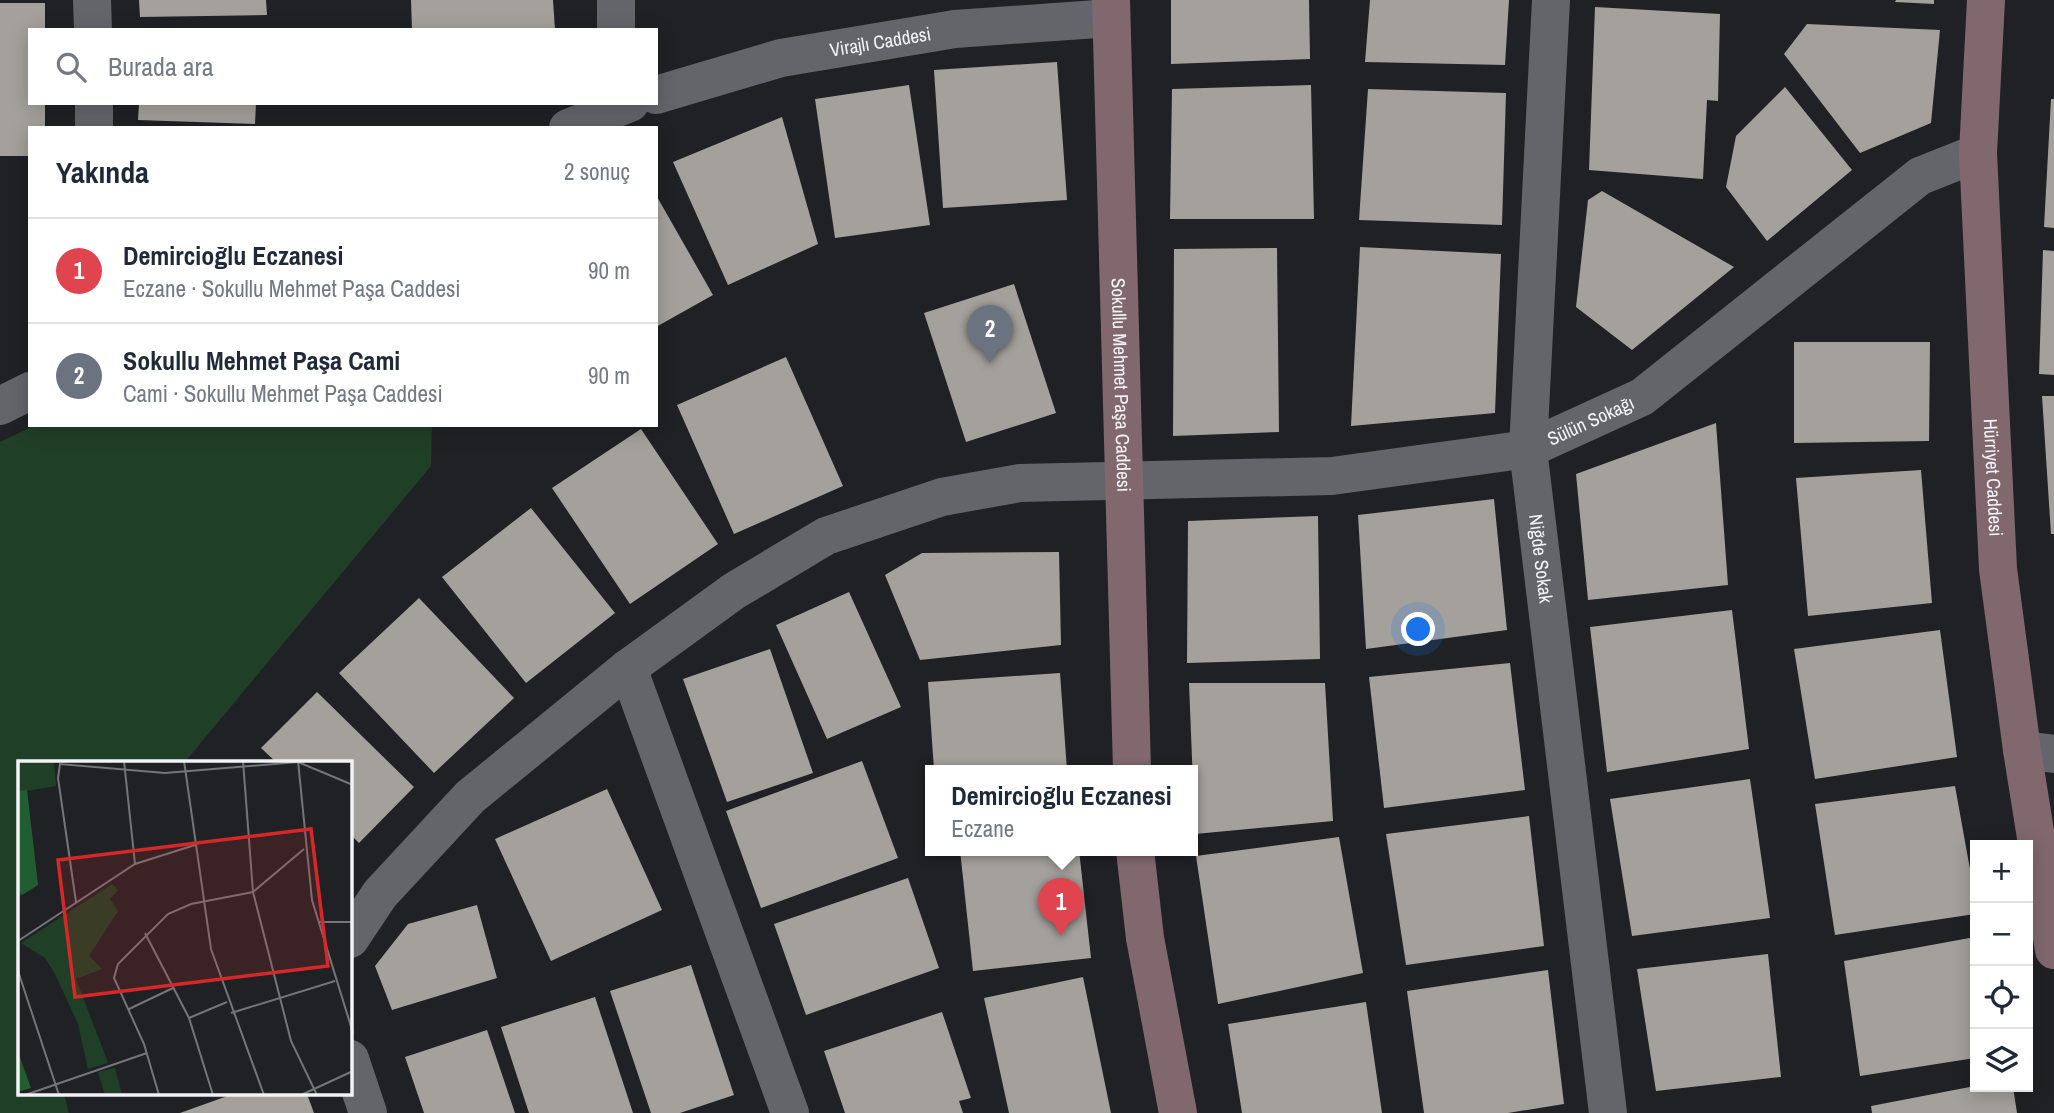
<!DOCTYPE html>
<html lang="tr">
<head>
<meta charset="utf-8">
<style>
	:root { --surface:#fff; --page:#f2f2f3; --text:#1f2937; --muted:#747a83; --line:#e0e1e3; --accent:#1a73e8 }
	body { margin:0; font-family:"Archivo Narrow",sans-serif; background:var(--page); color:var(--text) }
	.controls { position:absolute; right:21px; bottom:21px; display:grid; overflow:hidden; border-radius:0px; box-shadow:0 4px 18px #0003 }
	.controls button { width:63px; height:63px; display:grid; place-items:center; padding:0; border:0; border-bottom:2px solid var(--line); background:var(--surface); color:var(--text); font:35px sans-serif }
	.you { position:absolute; left:1419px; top:630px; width:24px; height:24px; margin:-18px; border:5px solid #fff; border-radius:50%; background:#1a73e8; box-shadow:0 0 0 10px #1a73e833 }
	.badge { display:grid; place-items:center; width:46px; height:46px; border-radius:50%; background:var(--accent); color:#fff; font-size:23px; font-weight:700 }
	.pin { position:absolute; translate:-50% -58px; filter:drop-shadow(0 2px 4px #0008) }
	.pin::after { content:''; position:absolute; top:37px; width:24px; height:21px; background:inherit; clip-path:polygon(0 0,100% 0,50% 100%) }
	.popup { position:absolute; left:925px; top:765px; width:273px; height:91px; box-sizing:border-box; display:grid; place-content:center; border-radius:0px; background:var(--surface); filter:drop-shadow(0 2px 5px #0005); font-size:23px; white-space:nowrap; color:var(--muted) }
	.popup b { font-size:26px; color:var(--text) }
	.popup::after { content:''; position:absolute; left:50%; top:100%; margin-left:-14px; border:14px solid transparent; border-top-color:var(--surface) }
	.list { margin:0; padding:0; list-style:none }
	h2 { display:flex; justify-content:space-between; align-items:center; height:91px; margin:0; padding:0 28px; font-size:30px }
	h2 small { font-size:23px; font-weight:400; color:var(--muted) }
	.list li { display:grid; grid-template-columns:46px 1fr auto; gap:21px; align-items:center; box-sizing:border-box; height:105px; padding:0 28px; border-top:2px solid var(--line) }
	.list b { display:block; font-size:26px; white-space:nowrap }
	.list p { margin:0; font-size:23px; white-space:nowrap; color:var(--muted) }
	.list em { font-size:23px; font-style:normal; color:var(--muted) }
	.icon { flex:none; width:38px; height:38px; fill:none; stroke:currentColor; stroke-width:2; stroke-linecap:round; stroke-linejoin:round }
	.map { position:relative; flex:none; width:2054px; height:1113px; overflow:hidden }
	.search { position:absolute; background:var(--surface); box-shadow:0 4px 18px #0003; left:28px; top:28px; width:630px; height:77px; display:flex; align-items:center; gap:18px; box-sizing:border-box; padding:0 24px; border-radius:0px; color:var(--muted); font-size:26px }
	.panel { position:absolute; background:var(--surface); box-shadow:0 4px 18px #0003; left:28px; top:126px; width:630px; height:301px; border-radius:0px }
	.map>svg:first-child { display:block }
	.green { fill:#1f4026 }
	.building { fill:#a4a09b }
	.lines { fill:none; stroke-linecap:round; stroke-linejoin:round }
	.street { stroke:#64656b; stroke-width:38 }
	.secondary { stroke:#81686f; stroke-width:38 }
	.labels { text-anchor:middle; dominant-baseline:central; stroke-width:7; stroke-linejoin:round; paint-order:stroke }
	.street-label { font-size:19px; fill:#f3f3f7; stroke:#0a0b0d }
	.inset-road { fill:none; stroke:#747579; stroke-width:2 }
	.view { fill:#d62828; fill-opacity:0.15; stroke:#d62828; stroke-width:3.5 }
	.inset-edge { fill:none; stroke:#f3f3f7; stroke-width:3.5 }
</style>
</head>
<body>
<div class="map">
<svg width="2054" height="1113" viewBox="0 0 2054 1113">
	<rect width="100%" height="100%" fill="#202125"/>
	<path class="green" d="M35,425H432L431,466L184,763H19V1094H64L69,1113H0V442Z"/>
	<path class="building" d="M139,0H266L267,15L140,17Z
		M411,0H553L555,30H412Z
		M1171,0H1309L1310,59L1171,64Z
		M1370,0H1509L1505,65L1365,62Z
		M1896,0H1934V4L1895,2Z
		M0,3H45V30H30V103H45V128H30V156H0Z
		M1595,7L1720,14L1718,101L1707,100L1703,179L1589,170Z
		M1807,24L1940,30L1931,123L1860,153L1784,54Z
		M1057,62L1067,200L943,208L934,70Z
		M909,85L930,225L835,238L815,99Z
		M1311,85L1314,219H1170L1172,89Z
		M1785,87L1852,170L1767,241L1726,187L1736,136Z
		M1368,89L1506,93L1502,225L1359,220Z
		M2051,99H2054V228L2044,227Z
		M139,103H256L255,124L138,120Z
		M782,117L818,244L728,285L673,162Z
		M1602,191L1734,267L1632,350L1576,307L1588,200Z
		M656,195L713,295L656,327Z
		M1360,247L1501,254L1495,413L1351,426Z
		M1277,248L1279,432L1173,436L1174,249Z
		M2043,250L2054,251V375L2039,374Z
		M1014,284L1056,413L966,442L924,313Z
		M1794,342H1930L1929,441L1794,443Z
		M786,357L843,486L734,534L677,405Z
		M2042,396H2054V534H2051Z
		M1716,423L1728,585L1588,600L1576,474Z
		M641,429L718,544L630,604L552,488Z
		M1921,470L1932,603L1808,616L1796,478Z
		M1494,499L1507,630L1366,649L1358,515Z
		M531,508L615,613L526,683L442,577Z
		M1318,516L1320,659L1187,663L1188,521Z
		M1059,552L1061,645L920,660L885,575L922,553Z
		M849,592L901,707L827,739L776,625Z
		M419,598L514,698L434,773L339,673Z
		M1732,610L1749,749L1607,772L1590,627Z
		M1940,630L1957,757L1815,779L1794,649Z
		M770,649L813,773L727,802L683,679Z
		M1510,663L1525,790L1384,808L1369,677Z
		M1060,673L1067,770H934L928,682Z
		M1189,683H1325L1333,821L1195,834Z
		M317,692L414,787L359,843L350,834V763H277L261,748Z
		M862,761L898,858L761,908L726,811Z
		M1750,779L1770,918L1632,936L1610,799Z
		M1955,786L1975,897V914L1835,935L1815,804Z
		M607,789L662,910L551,961L495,839Z
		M1529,816L1544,946L1406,965L1386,834Z
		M1339,837L1363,973L1218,1004L1196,856Z
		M960,850H1079L1091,958L973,971Z
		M908,878L939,968L806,1015L774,924Z
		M477,905L497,978L392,1010L375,966L408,924Z
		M1975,937V1058L1860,1076L1844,961Z
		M1768,954L1781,1077L1656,1091L1637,969Z
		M691,965L734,1095L680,1113H651L610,991Z
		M1548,970L1564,1104L1508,1113H1424L1407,991Z
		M1083,977L1111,1113H1009L984,998Z
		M595,997L633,1113H529L501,1027Z
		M1366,1002L1382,1113H1242L1228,1024Z
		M942,1012L971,1098L959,1101L963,1113H845L824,1051Z
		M487,1030L515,1113H424L405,1057Z
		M1975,1086L2013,1087L2017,1113H1872L1871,1106Z
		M233,1094H307L314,1113H180Z"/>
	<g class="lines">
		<g class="street">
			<path d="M92,0L93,30"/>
			<path id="s1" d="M1551,0L1528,449L1608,1113"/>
			<path d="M616,30V0"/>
			<path id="s2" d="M656,95L781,58L955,29L1111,18"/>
			<path d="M94,103V128"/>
			<path d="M568,128L630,103"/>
			<path d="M0,406L30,391"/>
			<path d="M628,668L790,1113"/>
			<path d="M2022,750L2054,754"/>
			<path id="s3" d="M350,939L380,894L470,797L628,668L734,591L826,536L942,497L1020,483L1332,476L1528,449L1642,397L1920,176L1978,153"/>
			<path d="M350,1059L368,1113"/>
		</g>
		<g class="secondary">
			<path id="s4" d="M1111,0L1132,770"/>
			<path id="s5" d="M1986,0L1978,153L1998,569L2022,750L2054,950"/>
			<path d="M1135,850L1145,938L1178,1113"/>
		</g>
	</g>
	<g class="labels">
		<g class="street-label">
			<text stroke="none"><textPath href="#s2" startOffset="231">Virajlı Caddesi</textPath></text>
			<text stroke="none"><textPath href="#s4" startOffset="385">Sokullu Mehmet Paşa Caddesi</textPath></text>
			<text stroke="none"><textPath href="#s3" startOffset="1409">Sülün Sokağı</textPath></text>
			<text stroke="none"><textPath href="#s5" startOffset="478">Hürriyet Caddesi</textPath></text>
			<text stroke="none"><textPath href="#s1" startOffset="560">Niğde Sokak</textPath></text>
		</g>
	</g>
	<g transform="translate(18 761)">
		<rect width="334" height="334" fill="#202125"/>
		<path d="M0,0H36L38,25L9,30L20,124L0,136ZM94,123L100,129L92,138L100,150L71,195L84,208L58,218L90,302L70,308L60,263L37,213L27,197L3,182ZM97,307L104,334H87L80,311Z" fill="#1f4026"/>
		<path d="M9,29L20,124L4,134L0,129V30ZM0,291L13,327L0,331Z" fill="#205d30"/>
		<path class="inset-road" d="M106,0L117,103M166,0L193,188L246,334M225,0L235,131L273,280L299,334M280,0L294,139L335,272M58,141L40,17L42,3L147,12L280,1L335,24M300,161H335M127,172L171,257L195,334M0,180L117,103L177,84M0,210L41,334M111,248L155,227M213,252L317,220M171,257L209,241M7,334L129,292M141,334L126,283L96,217L100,203L150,153L173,143L235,131L286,88M283,334L335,310"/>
		<path class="view" d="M293,68L310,205L57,236L40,99Z"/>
		<rect width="334" height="334" class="inset-edge"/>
	</g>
</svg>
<div class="controls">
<button>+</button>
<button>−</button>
<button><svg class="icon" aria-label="locate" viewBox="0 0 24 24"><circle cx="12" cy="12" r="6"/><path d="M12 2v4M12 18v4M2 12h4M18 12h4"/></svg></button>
<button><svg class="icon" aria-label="layers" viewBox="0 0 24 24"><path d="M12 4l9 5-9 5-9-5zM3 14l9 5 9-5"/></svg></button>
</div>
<div class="you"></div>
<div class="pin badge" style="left:1061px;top:936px;background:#e0444e">1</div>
<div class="popup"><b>Demircioğlu Eczanesi</b>Eczane</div>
<div class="pin badge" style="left:990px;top:363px;background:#6b7280">2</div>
<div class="search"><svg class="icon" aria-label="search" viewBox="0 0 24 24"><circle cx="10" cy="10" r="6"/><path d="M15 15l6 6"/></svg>Burada ara</div>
<section class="panel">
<h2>Yakında<small>2 sonuç</small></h2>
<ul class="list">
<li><span class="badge" style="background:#e0444e">1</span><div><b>Demircioğlu Eczanesi</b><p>Eczane · Sokullu Mehmet Paşa Caddesi</p></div><em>90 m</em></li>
<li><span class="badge" style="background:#6b7280">2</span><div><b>Sokullu Mehmet Paşa Cami</b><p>Cami · Sokullu Mehmet Paşa Caddesi</p></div><em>90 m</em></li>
</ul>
</section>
</div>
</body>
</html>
